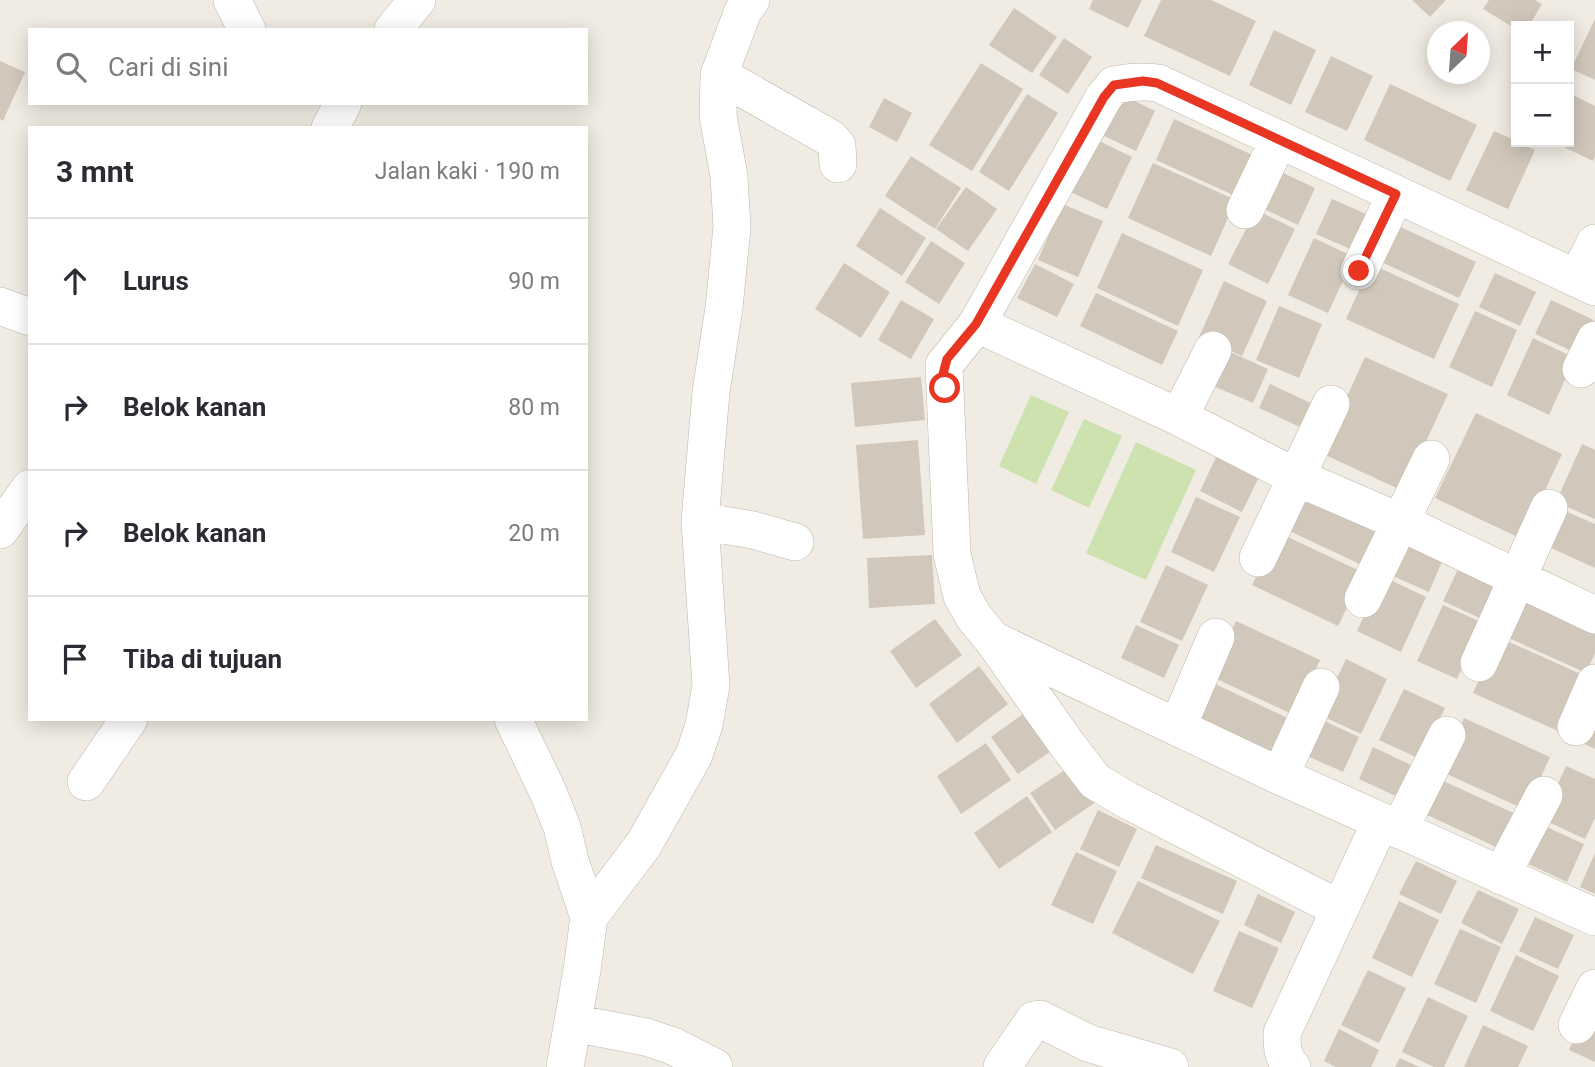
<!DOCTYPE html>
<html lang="id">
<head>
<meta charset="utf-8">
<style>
	:root { --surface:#fff; --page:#f2f2f3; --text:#2b2b33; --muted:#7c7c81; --line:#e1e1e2 }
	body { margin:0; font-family:Roboto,sans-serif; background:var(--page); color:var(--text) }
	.controls { position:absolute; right:21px; top:21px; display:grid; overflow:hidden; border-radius:0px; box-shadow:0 4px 18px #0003 }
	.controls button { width:63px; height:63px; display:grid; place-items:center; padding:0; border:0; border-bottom:2px solid var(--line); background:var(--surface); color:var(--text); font:35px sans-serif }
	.compass { position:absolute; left:1427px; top:21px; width:63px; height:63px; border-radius:50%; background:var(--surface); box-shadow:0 4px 18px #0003; rotate:25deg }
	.stop { position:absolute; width:21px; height:21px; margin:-16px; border:5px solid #e83623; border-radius:50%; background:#fff }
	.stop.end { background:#e83623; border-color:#fff; box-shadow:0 2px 7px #0008 }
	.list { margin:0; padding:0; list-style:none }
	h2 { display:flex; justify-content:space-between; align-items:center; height:91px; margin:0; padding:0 28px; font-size:30px }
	h2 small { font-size:23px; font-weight:400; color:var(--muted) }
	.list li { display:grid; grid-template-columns:46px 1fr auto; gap:21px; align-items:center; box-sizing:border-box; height:126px; padding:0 28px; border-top:2px solid var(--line) }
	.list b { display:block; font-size:26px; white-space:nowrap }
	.list em { font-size:23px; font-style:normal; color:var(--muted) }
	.icon { flex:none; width:38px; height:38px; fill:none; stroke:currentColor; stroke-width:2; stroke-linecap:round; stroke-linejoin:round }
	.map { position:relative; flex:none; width:1595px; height:1067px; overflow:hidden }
	.search { position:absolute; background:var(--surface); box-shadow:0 4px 18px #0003; left:28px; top:28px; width:560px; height:77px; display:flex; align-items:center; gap:18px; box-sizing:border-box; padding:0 24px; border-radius:0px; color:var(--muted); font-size:26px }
	.panel { position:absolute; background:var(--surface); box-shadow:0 4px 18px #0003; left:28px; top:126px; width:560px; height:595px; border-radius:0px }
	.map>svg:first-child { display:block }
	.green { fill:#cde2af }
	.building { fill:#d1c7ba }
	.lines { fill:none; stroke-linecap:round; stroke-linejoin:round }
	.minor-casing { stroke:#beb6aa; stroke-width:38 }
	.minor { stroke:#fff; stroke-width:37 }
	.route { stroke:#e83623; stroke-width:9 }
</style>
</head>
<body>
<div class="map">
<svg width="1595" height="1067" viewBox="0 0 1595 1067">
	<rect width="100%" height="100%" fill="#f0ece3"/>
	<path class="green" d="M1031,395L1069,412L1036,484L999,466Z
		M1084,419L1122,436L1089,508L1051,490Z
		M1136,442L1196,470L1146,580L1086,553Z"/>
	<path class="building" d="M1093,0H1142L1128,28L1089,9Z
		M1161,0H1211L1256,21L1230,76L1144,36Z
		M1412,0H1446L1430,17Z
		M1489,0H1535L1542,4L1529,26H1516V29L1483,9Z
		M1014,8L1057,37L1032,73L989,45Z
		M1595,19V80L1571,69Z
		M1274,30L1316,50L1291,105L1249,85Z
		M1064,38L1092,57L1068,94L1039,75Z
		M1331,56L1373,76L1347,131L1305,112Z
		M0,61L25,72L3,121L0,119Z
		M981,63L1023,89L972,171L929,145Z
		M1390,84L1477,125L1450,181L1364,140Z
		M1110,89L1155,111L1136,151L1091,130Z
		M1569,93L1595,106V157L1593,161L1553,142H1569Z
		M1027,94L1058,113L1009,191L979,172Z
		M884,98L912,113L897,142L869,127Z
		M1174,119L1259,158L1240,198L1156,160Z
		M1494,131L1535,150L1508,209L1466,190Z
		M1091,137L1132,157L1107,209L1066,190Z
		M911,156L961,188L935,229L885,196Z
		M1153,163L1236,200L1211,256L1128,218Z
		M1277,170L1315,188L1298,225L1260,207Z
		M966,187L997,209L968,251L936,229Z
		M1332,199L1373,217L1357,252L1316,234Z
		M1062,204L1103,221L1078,277L1038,260Z
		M880,208L926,238L902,276L856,246Z
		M1256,210L1295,229L1268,284L1228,264Z
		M1394,224L1476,262L1459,298L1377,260Z
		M1122,233L1203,270L1178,326L1097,288Z
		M1314,238L1354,257L1328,313L1288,295Z
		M931,241L965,263L939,304L905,282Z
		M844,263L890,292L861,338L815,309Z
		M1035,264L1074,284L1057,317L1017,298Z
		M1371,264L1459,304L1434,359L1346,319Z
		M1495,273L1536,292L1520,326L1479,307Z
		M1224,281L1267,301L1242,356L1199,337Z
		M1096,293L1178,331L1162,365L1080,326Z
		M901,300L934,319L911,359L878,340Z
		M1551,300L1594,320L1578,354L1535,334Z
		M1279,306L1322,324L1299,378L1256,360Z
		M1475,311L1517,330L1492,387L1449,367Z
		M1533,338L1575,358L1549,415L1507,395Z
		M1226,350L1268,369L1253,403L1211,385Z
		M1365,357L1448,394L1403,491L1321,453Z
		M921,377L925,420L855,427L851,383Z
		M1270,384L1313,404L1302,428L1259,408Z
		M1476,413L1562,454L1522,539L1435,498Z
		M918,440L925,535L863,539L856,445Z
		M1582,444L1595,450V519L1556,502Z
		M1216,457L1259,477L1242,512L1200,491Z
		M1298,496L1379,534L1364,566L1283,528Z
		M1196,497L1240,517L1214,572L1171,552Z
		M1554,506L1595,524V568L1538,542Z
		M1277,532L1364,573L1338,626L1252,585Z
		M1402,538L1444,557L1429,592L1386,573Z
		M932,555L935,604L869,608L867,558Z
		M1166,565L1208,585L1182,641L1140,622Z
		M1459,567L1500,585L1484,620L1443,601Z
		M1382,576L1426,597L1401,652L1357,631Z
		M1519,598L1595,632V653L1586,673L1502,635Z
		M1443,605L1483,623L1457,679L1417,661Z
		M935,619L962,655L916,688L890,651Z
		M1236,621L1320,660L1294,715L1210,676Z
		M1136,625L1179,645L1164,678L1121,658Z
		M1498,637L1583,675L1558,731L1473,693Z
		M1346,659L1387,679L1361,734L1320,715Z
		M979,666L1008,704L957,743L929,704Z
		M1211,682L1294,721L1277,756L1194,717Z
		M1404,689L1445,708L1420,759L1379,740Z
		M1595,704V749L1578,741Z
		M1027,711L1054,749L1018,774L991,737Z
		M1464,718L1550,757L1526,810L1440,771Z
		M1320,719L1359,737L1343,772L1303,754Z
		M986,743L1011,780L961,814L937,776Z
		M1373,747L1417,768L1402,799L1359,779Z
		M1071,766L1096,802L1055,830L1030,793Z
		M1566,766L1595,779V818L1585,839L1542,819Z
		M1439,779L1520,816L1505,851L1423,813Z
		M1027,796L1052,832L999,869L974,833Z
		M1098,810L1137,829L1119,867L1080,849Z
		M1542,825L1584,844L1567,882L1524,862Z
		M1156,845L1237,881L1223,914L1141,878Z
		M1076,852L1117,871L1093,924L1051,905Z
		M1595,853V894L1580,887Z
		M1416,861L1457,881L1441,914L1399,894Z
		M1138,881L1220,921L1193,974L1112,933Z
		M1478,890L1519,909L1502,944L1461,923Z
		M1258,894L1295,912L1281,943L1244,925Z
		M1399,901L1439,920L1412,977L1372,958Z
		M1535,917L1574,935L1558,969L1519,951Z
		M1460,929L1501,947L1476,1003L1434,984Z
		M1239,931L1279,948L1252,1008L1213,991Z
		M1516,955L1559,976L1533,1031L1490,1011Z
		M1368,970L1406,988L1379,1043L1341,1025Z
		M1595,992V1062L1569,1050Z
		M1428,997L1468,1016L1444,1067H1434L1402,1052Z
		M1483,1025L1528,1046L1518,1067H1464Z
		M1339,1029L1379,1050L1371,1067H1336L1324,1061Z
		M1400,1058L1419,1067H1395Z"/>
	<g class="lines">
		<g class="minor-casing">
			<path id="minor" d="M232,0L247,30
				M751,0L743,11L719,75L718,116L729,176L732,227L724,308L711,392L700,521L753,530L795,542
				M393,30L417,0
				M719,75L830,138L837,146L838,164
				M330,128L343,103
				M1245,210L1279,139
				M1359,271L1396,194
				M1577,279L1595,243
				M1595,287L1158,83C1143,81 1129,82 1114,85L1104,97L977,324L944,365L952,554L962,596L974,617L993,640L1280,776L1595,917
				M0,306L30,317
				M977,324L1179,417L1296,477L1400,522L1595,615
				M1581,369L1595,340
				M1179,417L1213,350
				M0,530L30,488
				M1258,558L1331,404
				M1363,599L1431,459
				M993,640L1066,743L1095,781L1127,800L1340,909
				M1479,663L1549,508
				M513,719L548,792L562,827L570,861L589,917L582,970L565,1067
				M1178,726L1216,637
				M1576,727L1595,683
				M1280,776L1321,687
				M86,782L129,719
				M1399,830L1447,735
				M1501,876L1544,795
				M589,917L644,844L694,755L704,725L711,686L700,521
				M573,1023L646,1037L673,1046L714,1067
				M1577,1025L1595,988
				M1002,1067L1034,1020L1040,1019L1088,1043L1170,1067
				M1292,1067C1282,1058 1282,1045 1282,1033L1381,821"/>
		</g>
		<use href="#minor" class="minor"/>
	</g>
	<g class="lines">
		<path class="route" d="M945,388L943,374L947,359L976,324L1104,97L1114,85L1143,81L1157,83L1396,194L1359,271"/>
	</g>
</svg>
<div class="controls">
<button>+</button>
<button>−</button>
</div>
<svg class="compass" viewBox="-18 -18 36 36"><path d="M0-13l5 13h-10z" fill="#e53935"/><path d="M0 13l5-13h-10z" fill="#7c7c81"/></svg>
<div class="stop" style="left:945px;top:388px"></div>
<div class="stop end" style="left:1359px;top:271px"></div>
<div class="search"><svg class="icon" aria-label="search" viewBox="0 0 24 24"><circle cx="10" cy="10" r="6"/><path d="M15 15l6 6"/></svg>Cari di sini</div>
<section class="panel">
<h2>3 mnt<small>Jalan kaki · 190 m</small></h2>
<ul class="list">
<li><svg class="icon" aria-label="ahead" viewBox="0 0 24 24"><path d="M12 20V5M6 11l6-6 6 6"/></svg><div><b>Lurus</b></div><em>90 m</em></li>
<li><svg class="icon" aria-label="right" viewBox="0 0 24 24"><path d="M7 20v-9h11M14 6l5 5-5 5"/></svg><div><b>Belok kanan</b></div><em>80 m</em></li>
<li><svg class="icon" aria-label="right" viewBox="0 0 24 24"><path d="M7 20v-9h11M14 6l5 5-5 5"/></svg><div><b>Belok kanan</b></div><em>20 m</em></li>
<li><svg class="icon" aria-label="arrive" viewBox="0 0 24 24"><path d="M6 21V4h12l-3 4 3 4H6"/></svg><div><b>Tiba di tujuan</b></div></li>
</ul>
</section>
</div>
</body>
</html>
